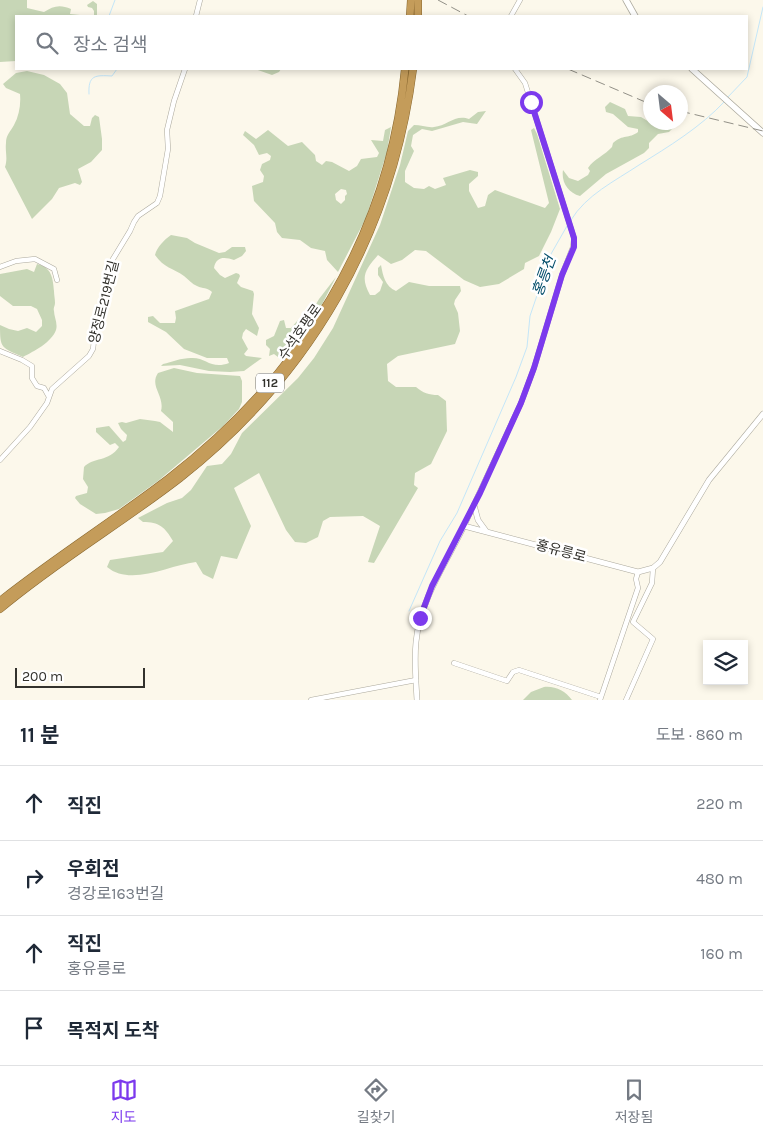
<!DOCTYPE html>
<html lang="ko">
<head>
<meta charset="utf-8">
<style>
	:root { --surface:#fff; --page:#f6f6f7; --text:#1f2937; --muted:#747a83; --line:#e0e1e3; --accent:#7c3aed }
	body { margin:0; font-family:Karla,"Noto Sans KR",sans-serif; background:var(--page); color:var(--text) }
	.controls { position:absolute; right:15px; bottom:15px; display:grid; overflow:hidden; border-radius:0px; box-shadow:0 2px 8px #0003 }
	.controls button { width:45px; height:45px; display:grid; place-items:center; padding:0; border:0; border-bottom:1px solid var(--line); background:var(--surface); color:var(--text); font:25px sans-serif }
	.compass { position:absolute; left:643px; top:85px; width:45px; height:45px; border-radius:50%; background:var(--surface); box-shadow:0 2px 8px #0003; rotate:152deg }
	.scale { position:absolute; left:15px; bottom:12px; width:130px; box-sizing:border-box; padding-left:5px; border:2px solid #33322d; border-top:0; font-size:14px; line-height:18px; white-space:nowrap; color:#33322d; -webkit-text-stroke:4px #fff; paint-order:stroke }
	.stop { position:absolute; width:15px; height:15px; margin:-11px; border:4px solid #7c3aed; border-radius:50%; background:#fff }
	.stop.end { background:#7c3aed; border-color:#fff; box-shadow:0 1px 5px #0008 }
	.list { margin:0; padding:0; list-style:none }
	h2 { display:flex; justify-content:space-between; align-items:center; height:65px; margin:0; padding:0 20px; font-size:21px }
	h2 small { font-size:16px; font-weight:400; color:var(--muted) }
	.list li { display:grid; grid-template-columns:32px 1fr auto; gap:15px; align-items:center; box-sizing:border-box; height:75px; padding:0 20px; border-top:1px solid var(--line) }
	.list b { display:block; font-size:19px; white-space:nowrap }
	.list p { margin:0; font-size:16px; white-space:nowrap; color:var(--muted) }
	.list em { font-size:16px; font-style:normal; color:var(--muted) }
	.icon { flex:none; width:28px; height:28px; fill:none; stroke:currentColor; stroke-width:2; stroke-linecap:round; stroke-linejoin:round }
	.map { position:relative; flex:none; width:763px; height:700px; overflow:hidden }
	.search { position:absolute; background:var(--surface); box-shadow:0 2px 8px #0003; left:15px; right:15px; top:15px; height:55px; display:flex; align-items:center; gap:12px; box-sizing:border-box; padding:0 18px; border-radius:0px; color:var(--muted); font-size:19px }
	.sheet { height:365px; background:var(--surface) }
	nav { display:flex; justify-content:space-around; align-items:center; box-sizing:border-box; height:70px; border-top:1px solid var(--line); background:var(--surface); font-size:14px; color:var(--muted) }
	nav a { display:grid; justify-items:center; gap:2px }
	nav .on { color:var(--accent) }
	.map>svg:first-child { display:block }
	.green { fill:#c7d6b6; fill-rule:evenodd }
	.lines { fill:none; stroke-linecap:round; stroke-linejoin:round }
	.stream { stroke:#c4e6f8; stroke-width:1 }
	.minor-casing { stroke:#aca99d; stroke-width:5.5 }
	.tertiary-casing { stroke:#aca99d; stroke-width:6 }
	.secondary-casing { stroke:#aca99d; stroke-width:7 }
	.trunk-casing { stroke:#88672f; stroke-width:8 }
	.minor { stroke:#fff; stroke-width:4.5 }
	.tertiary { stroke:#fff; stroke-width:5 }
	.secondary { stroke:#fff; stroke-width:5.5 }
	.trunk { stroke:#c49c5a; stroke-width:7 }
	.rail { stroke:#929087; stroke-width:1; stroke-dasharray:10 5; stroke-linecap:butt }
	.route { stroke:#7c3aed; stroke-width:6 }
	.labels { text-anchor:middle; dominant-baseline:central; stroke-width:5; stroke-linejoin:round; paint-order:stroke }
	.shield { fill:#fff; stroke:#70706c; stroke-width:1 }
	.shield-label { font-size:12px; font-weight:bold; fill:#33322d }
	.street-label { font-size:14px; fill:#33322d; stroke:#fff }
	.water-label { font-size:15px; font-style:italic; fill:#004c69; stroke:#fff }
</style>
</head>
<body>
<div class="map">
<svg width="763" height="700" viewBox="0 0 763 700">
	<rect width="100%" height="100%" fill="#fcf8eb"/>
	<path class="green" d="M0,0H27V8L44,12C53,6 60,4 71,9L70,14L90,16L94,15V11L92,8L88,7L87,5L93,1L97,4V16H16V61L0,62Z
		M255,69H281L279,72L272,75Z
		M27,71L44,75L60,84L67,93L70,114L84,126H90L92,118L95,115L99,117L102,139V150L91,162L78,169L82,182L80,185L75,183L59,188L52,199L32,219L5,167C8,158 5,152 6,143C6,135 10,132 14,125C19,116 21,105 20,94L6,88L3,84L16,73Z
		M610,102L625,109L628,116L641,117L656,126L664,123H677V124L669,132L658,134L649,143V148L644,153L606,174L580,196C568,193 561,182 563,170L569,178L578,181L588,175L590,171L588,168C594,159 605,155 612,147L613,143C623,134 629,139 638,132V129L628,127L613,114L606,112L605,107Z
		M486,111L477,124L463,122L432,131L422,129L413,135L411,146L414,151L405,171V182L414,188L424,189L429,186L435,189L446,185L443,178L470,170L478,172V176L469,184V191L478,208L485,206L488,195L495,190L545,208L549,203L531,130L534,128L537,134L560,209L551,232L539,256L525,263L524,269L499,284L480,287L464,280L426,251L415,250L402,260L391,264L378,255C365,270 360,277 370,295H375L380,291L383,282L378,275V268L381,265C383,276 385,286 396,291L409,282L429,286H460L461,291L455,300L454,304L458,313L460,331L455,344L398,356L387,364L388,381L396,387H416C423,393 429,395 438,395L446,401L447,431L431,464L415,473L414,485L418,488L374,563L368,562L380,526L363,516L330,517L323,521L318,537L306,543L295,542L286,530L259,473L234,488L251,526L237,559L221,556L213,579L203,574L196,562C169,565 131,587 107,567L110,560L163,552L173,541C165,527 159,522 143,522L138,518L167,503L182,498L191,490L207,466L222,464L231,454L242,433L298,378L314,358L333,328L380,225L400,165L408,131L414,125C421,125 428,128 434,127C447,126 455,114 469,119L478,112Z
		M391,127L387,152L366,218L338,272L327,260L325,251L311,248L300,240L282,238L277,232L275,223L254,201L252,186L263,182L264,176L260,170L262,164L270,160L271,156L267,153L259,155L254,145L243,135L245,131L256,139L268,130L288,146L302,142L315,155L316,161L322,165L326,161L332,162L349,171L357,166L361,159L377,157L379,153L371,140L383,141L385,130ZM341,189L346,190L347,194L345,196V200L341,204L336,200L335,194Z
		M171,235L187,238L195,243L219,253L225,252L232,247H245L246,251L242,256L234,260C225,257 216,256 214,268L220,275L225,278L236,273L239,274L240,276L237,283L241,287L253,291L254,294L252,314L259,328L257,336L246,329L243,333L242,338L248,349L244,354L246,356L262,358L244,371L230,372L209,371L180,365L161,366L163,364C172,362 181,358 191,358C206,357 211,370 229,363L227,358H207L184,349L166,332L148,322V317L153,316L160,323H175L176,318L175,311L209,299L212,292C207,287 203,289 197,286C192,284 189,280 184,276C173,268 164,268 155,255C157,247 164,240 171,235Z
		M37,264C52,267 53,279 54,291C54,295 55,299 55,303C55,306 53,308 54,311C54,317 58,323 56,330C51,343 34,351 23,357C1,347 0,349 0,325L9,329L18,331L27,328L36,332L42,326V320L37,309L31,306H13L0,296V274L27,269L34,272Z
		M336,277L317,314L302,336L287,354L278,357L274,354L269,356L270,349L266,345V340L274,336L280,321L284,320L286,328H291L298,320L306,321L319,299Z
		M174,368L197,373L240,376L242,381V402L239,409L223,426L158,481L119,509L105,513L96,514L80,504L75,498L76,496L87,493L88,487L83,479L84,467C93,457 109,462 119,447L115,443L110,445L96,432V428L109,426L123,442L126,440L127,435L121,429L118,423L122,422L126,423L140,419L155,421L160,422L173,432V422L161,411C165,396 149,386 158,373Z
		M544,687C556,686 565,691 572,700H523L531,692Z"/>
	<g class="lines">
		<path class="stream" d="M109,16L115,0
			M89,94C88,75 95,75 112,76L117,69
			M727,98L747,77L763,7
			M571,220C586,195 615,181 639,165C668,147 701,127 725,101
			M409,611L440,541L457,513L516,377L527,347L530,316L551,254L567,226"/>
		<g class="minor-casing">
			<path id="minor" d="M196,16L200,0
				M511,16L520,0
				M0,267L16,261L35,259L54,269L57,280
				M0,351L22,360L32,366V378L37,386L44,388L49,397
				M0,460L30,427L47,403L52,389L89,356L93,349L96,324L109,295L110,273L113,259L130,231L134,222L138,216L157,203L160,196L168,149L167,130L174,101L185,69
				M464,526L521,403L534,368L562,275L573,247L574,238L531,102L525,83L515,69
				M454,663L507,681L513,672L519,670L601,697
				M311,700L416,680
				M600,700L638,588L636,579L638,572
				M626,700L653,639L633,622L652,583L653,568"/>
		</g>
		<g class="tertiary-casing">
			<path id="tertiary" d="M474,505L478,520L486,531
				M417,700C416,681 414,661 416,642C420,600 446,563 464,526L638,572L653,568L660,562L709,480L763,414"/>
		</g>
		<g class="secondary-casing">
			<path id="secondary" d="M626,0L635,16
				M692,69L763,133"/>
		</g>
		<g class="trunk-casing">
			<path id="trunk" d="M410,16L411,0
				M418,16V0
				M0,601C54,558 113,521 168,479C301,376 389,238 405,69
				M0,609C57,561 122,523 180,478C311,375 392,234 413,69"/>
		</g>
		<use href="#minor" class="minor"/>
		<use href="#tertiary" class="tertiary"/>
		<use href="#secondary" class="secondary"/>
		<use href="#trunk" class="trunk"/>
		<path class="rail" d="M438,0L468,16
			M568,69L650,104
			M680,111L763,131"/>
	</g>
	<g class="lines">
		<path class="route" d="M420,618L432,586L480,493L521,403L534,368L562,275L574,247V238L531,102"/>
	</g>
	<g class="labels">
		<rect class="shield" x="256" y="373.5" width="28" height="19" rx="4"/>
		<g class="shield-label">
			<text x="270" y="383">112</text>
		</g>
		<g class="street-label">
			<text transform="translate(104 302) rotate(-76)">양정로219번길</text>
			<text transform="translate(300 332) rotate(-55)">수석호평로</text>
			<text transform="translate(561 551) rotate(15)">홍유릉로</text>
		</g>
		<g class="water-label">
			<text transform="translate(544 276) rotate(-70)">홍릉천</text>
		</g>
	</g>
</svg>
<div class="controls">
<button><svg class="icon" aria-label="layers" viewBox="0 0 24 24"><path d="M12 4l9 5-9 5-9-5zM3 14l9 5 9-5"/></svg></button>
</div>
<svg class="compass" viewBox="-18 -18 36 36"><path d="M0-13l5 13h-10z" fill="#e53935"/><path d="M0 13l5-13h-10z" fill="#747a83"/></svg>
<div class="scale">200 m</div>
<div class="stop" style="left:531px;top:102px"></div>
<div class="stop end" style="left:420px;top:618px"></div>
<div class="search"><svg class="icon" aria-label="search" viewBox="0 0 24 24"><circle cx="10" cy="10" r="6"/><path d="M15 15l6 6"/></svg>장소 검색</div>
</div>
<section class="sheet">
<h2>11 분<small>도보 · 860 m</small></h2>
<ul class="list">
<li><svg class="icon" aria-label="ahead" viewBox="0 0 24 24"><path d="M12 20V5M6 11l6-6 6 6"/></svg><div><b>직진</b></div><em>220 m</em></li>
<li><svg class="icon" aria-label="right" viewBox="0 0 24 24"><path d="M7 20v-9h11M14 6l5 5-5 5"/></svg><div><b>우회전</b><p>경강로163번길</p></div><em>480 m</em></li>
<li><svg class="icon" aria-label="ahead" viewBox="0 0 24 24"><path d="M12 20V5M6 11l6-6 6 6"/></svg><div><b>직진</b><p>홍유릉로</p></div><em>160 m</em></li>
<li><svg class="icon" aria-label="arrive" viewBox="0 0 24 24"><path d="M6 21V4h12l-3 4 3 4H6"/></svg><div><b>목적지 도착</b></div></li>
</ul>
</section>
<nav>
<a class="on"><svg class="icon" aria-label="map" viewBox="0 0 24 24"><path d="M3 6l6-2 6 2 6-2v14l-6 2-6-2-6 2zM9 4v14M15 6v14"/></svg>지도</a>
<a><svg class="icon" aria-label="directions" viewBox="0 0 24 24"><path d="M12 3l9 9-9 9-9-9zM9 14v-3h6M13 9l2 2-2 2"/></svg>길찾기</a>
<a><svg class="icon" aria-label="saved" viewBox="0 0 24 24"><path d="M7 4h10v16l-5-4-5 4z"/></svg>저장됨</a>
</nav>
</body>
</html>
